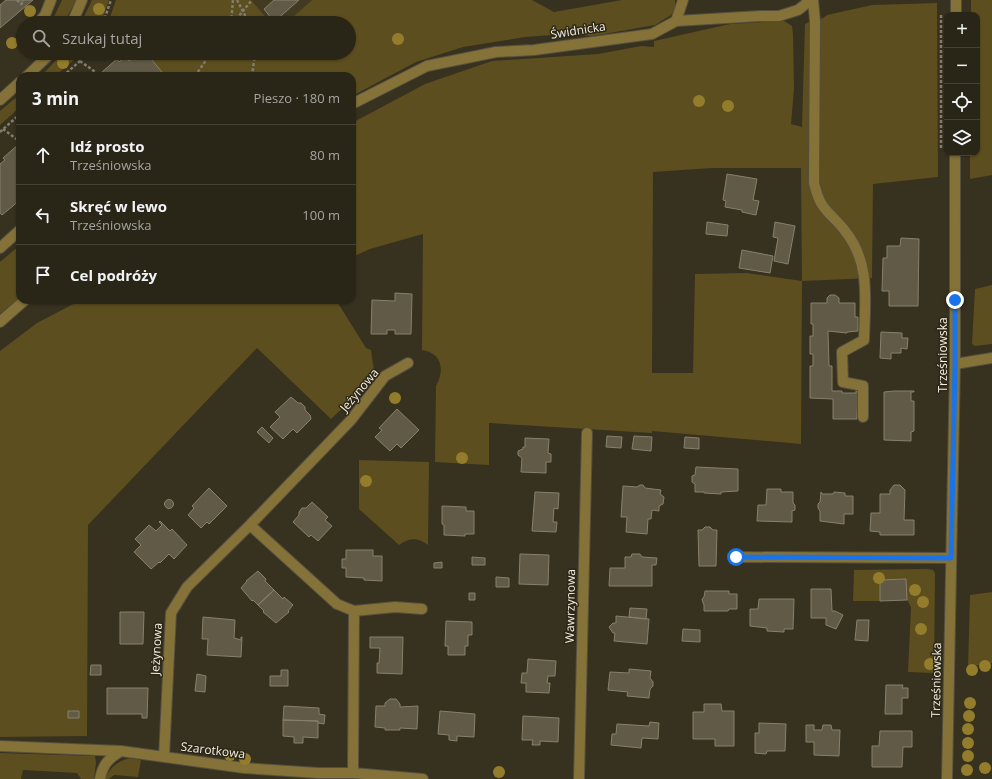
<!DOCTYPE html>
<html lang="pl">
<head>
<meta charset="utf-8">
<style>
	:root { --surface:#292517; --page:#353124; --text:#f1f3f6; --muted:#a5a5a1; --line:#454236 }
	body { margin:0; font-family:"Open Sans",sans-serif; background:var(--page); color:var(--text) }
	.controls { position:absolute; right:12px; top:12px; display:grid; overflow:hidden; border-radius:8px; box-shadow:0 1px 3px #0004 }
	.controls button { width:36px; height:36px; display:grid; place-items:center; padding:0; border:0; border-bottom:1px solid var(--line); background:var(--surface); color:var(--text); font:20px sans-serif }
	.stop { position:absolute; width:12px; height:12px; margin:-9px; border:3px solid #1a73e8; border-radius:50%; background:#fff }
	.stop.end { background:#1a73e8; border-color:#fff; box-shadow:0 1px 4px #0008 }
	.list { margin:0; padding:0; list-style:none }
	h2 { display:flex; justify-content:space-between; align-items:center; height:52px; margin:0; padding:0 16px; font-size:17px }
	h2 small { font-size:13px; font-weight:400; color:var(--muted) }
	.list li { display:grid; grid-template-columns:26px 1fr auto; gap:12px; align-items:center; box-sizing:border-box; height:60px; padding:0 16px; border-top:1px solid var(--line) }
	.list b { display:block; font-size:15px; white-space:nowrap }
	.list p { margin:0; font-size:13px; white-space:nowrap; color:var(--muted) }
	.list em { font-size:13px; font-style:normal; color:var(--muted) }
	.icon { flex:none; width:22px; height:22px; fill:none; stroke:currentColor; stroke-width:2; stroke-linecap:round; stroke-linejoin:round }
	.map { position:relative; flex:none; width:992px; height:779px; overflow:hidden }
	.search { position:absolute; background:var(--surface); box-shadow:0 1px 3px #0004; left:16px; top:16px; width:340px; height:44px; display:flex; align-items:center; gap:10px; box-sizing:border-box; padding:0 14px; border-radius:22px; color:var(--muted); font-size:15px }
	.panel { position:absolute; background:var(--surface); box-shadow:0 1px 3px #0004; left:16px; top:72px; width:340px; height:232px; border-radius:12px }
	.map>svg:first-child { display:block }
	.built { fill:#423a21 }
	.green { fill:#5c4e1f; fill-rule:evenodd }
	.building { fill:#605a46; stroke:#87816c }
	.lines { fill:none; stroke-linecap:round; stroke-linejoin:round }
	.minor-casing { stroke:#554f3f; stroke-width:12 }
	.path { stroke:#827d6e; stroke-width:2.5; stroke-dasharray:3 2; stroke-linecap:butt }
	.minor { stroke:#847238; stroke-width:10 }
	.tree { fill:#937d2c }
	.route { stroke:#1a73e8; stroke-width:5 }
	.labels { text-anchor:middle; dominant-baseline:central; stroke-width:3; stroke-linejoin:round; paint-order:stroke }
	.street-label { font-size:12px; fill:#f3efe4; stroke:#2d2715 }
</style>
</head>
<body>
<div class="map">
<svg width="992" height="779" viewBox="0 0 992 779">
	<rect width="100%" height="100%" fill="#37311f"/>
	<path class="built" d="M251,0H312L286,23H271Z"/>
	<path class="green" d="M62,0H76L64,23H51Z
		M92,0H109L101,23H81Z
		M116,0H251L271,23H108Z
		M312,0H532L554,12L622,0H675V10L671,15L655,25L593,36L566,34L525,37L463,47L416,62L352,96V76H157L162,72L146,53H349V23H286Z
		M971,0H992V175L970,179V153H977V15H971Z
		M937,3L938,177L873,184L872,278L802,281L801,444L652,431V433L489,423V465L435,462L436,386C445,370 442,353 422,350L423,234L370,249L352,257V123L425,84L492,61L598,54L641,46L654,47V41L730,24L784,21L792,26L793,34L794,89L791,124L802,127L805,24C813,19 818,23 827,15L872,5ZM711,168H801L802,281L747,273L695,274L693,373H652L653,172Z
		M76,53H82L55,76H41L59,57L72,60Z
		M20,94V107L0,125V111Z
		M20,245V297L0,314V262Z
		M992,285V344L975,346L972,344L975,289Z
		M81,300H336L366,348L371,350L375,377L331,419L257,348L88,525L87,736L0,737V351L37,323Z
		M359,460L429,462L428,545C417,537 409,538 399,545L359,509Z
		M928,569L933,570L935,573L934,673L908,672L911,607L907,600L906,579L880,580V601H853L854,570Z
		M992,592V663L968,667L970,595Z
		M0,753L95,756L96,763L94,779H81L77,773L23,770L21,779H0Z
		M130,758L141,760L138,777L114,775L109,779H105C110,767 118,761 130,758Z"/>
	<path class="building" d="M6,0H33L0,28V5Z
		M274,0H299L274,22L264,9Z
		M139,53H146L162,72L157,76H102L104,75L102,72L117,59L119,62L125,57L129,61Z
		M19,144L20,146V200L2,215L0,213V164L5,160L3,158Z
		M727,174L757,179L753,200L759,201L756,215L742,212V210L725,207L726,201L723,200Z
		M707,222L728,225L727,236L706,234Z
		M775,222L795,226L788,264L774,261L778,238L773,237Z
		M901,238L919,239L918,306H889V291H882L883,258H887V246H900Z
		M742,250L773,256L770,273L739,268Z
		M395,293L412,294L411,334H395V330H387V334H371L372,300L395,301Z
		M830,295H835L839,298V303H855V317H858V331L847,332V333L828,331L829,366H832V391H842V393H856V391H858L857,419H833V399L810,398V366H813V354H810V336H813V324H811V303H827V298Z
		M881,332L902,333V338H908L907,349L901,348V353H891V359L880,358Z
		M894,391H914V392H911V401H914V431L911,432V441L884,440V392Z
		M291,397L298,403H301L305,407V410L310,415L311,419L297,433L293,429L283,439L270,427L280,417L275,412Z
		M397,409L419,430L401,448L397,444L390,451L375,437L382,430L379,428Z
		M262,427L273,438L269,443L257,432Z
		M607,436L622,437L621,448L606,447Z
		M634,436L652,437L651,451L632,449Z
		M685,437L699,438V449L684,448Z
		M525,438L549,439L548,453L551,454V462H546V473L521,472L522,458L518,455V451L523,449V447H525Z
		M696,467L738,469V491L721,492V494L704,493V492H695V484L692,482V476L695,475Z
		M640,485H643L645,488L661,490L660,494L664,497L663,504L659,506V511L652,510L651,519H648L647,534L626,532L627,517H621L623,486L637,487Z
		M894,485H900L905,490L904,520H914V535H880V532L870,531L871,513H880V494H890V490Z
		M209,488L227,506L209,524L207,522L201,528L188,515L194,508L192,506Z
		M767,489H781V492H793V503L795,505V510L792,511V522L757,521L758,505H766Z
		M535,492L559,493L558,509L554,508L553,522H557L556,532L532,531Z
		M821,492L822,494H833L834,492L845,493V496H853V514H844V524L820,521V511L818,508V504L820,502Z
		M164.5 504a4.5 4.5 0 1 1 9 0a4.5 4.5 0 1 1-9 0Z
		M312,502L328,517L325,520L332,526L318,541L311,535L309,537L293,522L299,515V512L302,508H306Z
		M442,506L466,507V511H474V534H465V536L444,535V525L442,524Z
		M160,521L170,531L172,529L187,545L174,559L169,554L160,563L159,562L151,569L134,552L141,545L135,539L149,525L156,531L162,525L159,522Z
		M705,527H710L713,530H717L716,566H699L698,530H702Z
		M346,550H373V556H382V581L364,580V578L346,577V568H342V559H346Z
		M520,554L549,555L548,585L519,584Z
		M632,554H640L642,557L657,558L656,565H652V586H609L610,568H625V557H631Z
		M472,557L485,558V565H472Z
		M442,562V568H434V563Z
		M258,571L266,579L265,581L274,590L258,605L253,600L252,601L241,588L247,581H246Z
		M496,577L509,578V587H496Z
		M906,579L907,600L880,601V580Z
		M811,589H831L832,611H835L843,615L836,629L826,625V618H811Z
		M274,590L283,599L284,597L293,605L288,611L289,612L276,623L263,612L264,611L258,605Z
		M705,591H729V594H737V609H729L728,611H704V605L703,603L702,599L704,597Z
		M469,593H475V600H469Z
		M759,599H794L793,629H784V632L767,631V628L750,626V609H758Z
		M630,608L647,609L646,619L629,617Z
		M120,612H144L143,644H120Z
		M616,616L649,619L647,644L614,641L615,633H613L609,627L613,623H616Z
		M203,617L235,620L234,638L241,640V637H242L241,657L207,655L208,639H202Z
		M857,620H869L868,641L855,640Z
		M446,621L472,622V635H468V646H465V655H448V646H445Z
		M683,629L700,630V642L682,641Z
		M370,637H403L402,674L377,673V663H379L380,648H370Z
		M528,659L556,661L555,676H548L547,683H550L549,693L526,692V683H521L522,673H527Z
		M91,665H101V675H90Z
		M629,669L651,671L650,678L653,682V686L650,689L649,698L627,696L628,692L608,690L610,672L629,673Z
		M281,670H288V686H270V676H281Z
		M197,674L206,676L205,692L195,691Z
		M886,685H903L902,688H908V698H902V714H885Z
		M107,688H148L147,718H142V714H107Z
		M390,699H396L400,704V707L418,706L417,729L400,728V730H385V728L375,727L376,706H385V703Z
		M704,704H721L722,711H734V746H715V739H693V712H704Z
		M284,706L319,708V714L325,715L324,724L318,723V721L283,720Z
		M68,711H79V718H68Z
		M440,711L475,714L474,737L457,736V741L449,740V735L438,734Z
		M523,716L559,718L558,742L540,741V745H532L533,740H522Z
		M283,720L318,721V738L303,737V743H294V737L283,736Z
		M650,722L659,723L658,739L642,738L641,748L611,745L612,734H616L617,724L649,726Z
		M759,723L786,724L785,751H767L766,754L755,753V733H759Z
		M806,725H814V730H822L823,725H831L832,730H840L839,756L814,755V742H806Z
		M880,731H912V747H903L902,767H872V746H879Z"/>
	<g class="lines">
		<g class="minor-casing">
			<path id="minor" d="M813,0L815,21L814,183C816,191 818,200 823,206C829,215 839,222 845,231C871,263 865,301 864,340L842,352L843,382L863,386V417
				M956,15V0
				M676,21L683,0
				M38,23L45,15L51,0
				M72,23L82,0
				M27,76L51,53
				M0,100L20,82
				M352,104L427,66L496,52L534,50L652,34L676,21L760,16H779L798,10L811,0
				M0,248L20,230
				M0,322L25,300
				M955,364L992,358
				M250,525L337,604L354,611L395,607L422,609
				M736,557L951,558
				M0,746L121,751L244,768L318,773H353L423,779
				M164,757L171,613L187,587L250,525L351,420L385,376L408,363
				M353,773L354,611
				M100,779C103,764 108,759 121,751
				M579,779L587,433
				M947,779L955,364V153"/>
		</g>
		<path class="path" d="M17,0L21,4L24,1L23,0
			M237,0L249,23
			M941,15V150
			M103,23L111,0
			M231,23L233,0
			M233,23L252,0
			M118,53L119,54
			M80,61L98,74
			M63,76L89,53
			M195,76L211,53
			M252,76L255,53
			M3,129L19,141
			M0,132L20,114"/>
		<use href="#minor" class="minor"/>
	</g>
	<g class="tree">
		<circle cx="99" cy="9" r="6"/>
		<circle cx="30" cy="11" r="6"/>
		<circle cx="398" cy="39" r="6"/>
		<circle cx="12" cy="43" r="6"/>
		<circle cx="63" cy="63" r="6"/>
		<circle cx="699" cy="101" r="6"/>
		<circle cx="728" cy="106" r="6"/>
		<circle cx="395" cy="398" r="6"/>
		<circle cx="462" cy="458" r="6"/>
		<circle cx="366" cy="481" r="6"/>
		<circle cx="879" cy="578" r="6"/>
		<circle cx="915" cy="590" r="6"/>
		<circle cx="923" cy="602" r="6"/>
		<circle cx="921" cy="629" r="6"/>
		<circle cx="930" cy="664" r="6"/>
		<circle cx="985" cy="666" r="6"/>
		<circle cx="972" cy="670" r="6"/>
		<circle cx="970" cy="703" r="6"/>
		<circle cx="969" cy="716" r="6"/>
		<circle cx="968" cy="729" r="6"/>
		<circle cx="968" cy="743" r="6"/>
		<circle cx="230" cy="755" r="6"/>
		<circle cx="968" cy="756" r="6"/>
		<circle cx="245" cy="759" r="6"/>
		<circle cx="985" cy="768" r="6"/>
		<circle cx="967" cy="770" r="6"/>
		<circle cx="499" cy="772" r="6"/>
	</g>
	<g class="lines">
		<path class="route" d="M736,557L951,558L955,364V300"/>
	</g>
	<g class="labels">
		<g class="street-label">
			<text transform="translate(578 30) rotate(-9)">Świdnicka</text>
			<text transform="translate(942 355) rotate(-90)">Trześniowska</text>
			<text transform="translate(359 390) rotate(-50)">Jeżynowa</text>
			<text transform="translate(570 606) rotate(-89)">Wawrzynowa</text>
			<text transform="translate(156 649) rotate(-87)">Jeżynowa</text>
			<text transform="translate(936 680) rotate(-89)">Trześniowska</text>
			<text transform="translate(213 750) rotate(7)">Szarotkowa</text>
		</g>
	</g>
</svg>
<div class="controls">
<button>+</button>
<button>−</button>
<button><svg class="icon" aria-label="locate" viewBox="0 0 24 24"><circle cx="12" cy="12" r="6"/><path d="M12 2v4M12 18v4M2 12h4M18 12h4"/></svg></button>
<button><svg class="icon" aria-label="layers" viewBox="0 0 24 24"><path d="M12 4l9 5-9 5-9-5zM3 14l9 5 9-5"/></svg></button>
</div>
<div class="stop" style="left:736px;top:557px"></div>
<div class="stop end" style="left:955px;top:300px"></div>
<div class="search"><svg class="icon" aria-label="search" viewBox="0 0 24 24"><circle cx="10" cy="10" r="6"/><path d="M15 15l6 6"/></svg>Szukaj tutaj</div>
<section class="panel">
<h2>3 min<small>Pieszo · 180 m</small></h2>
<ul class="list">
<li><svg class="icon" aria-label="ahead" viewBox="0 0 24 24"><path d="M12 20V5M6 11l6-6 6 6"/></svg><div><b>Idź prosto</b><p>Trześniowska</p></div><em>80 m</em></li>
<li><svg class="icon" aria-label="left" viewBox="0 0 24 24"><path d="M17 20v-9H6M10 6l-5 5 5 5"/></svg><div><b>Skręć w lewo</b><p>Trześniowska</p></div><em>100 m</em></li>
<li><svg class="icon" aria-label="arrive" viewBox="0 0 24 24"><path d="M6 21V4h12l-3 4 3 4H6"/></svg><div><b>Cel podróży</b></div></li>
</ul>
</section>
</div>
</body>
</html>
